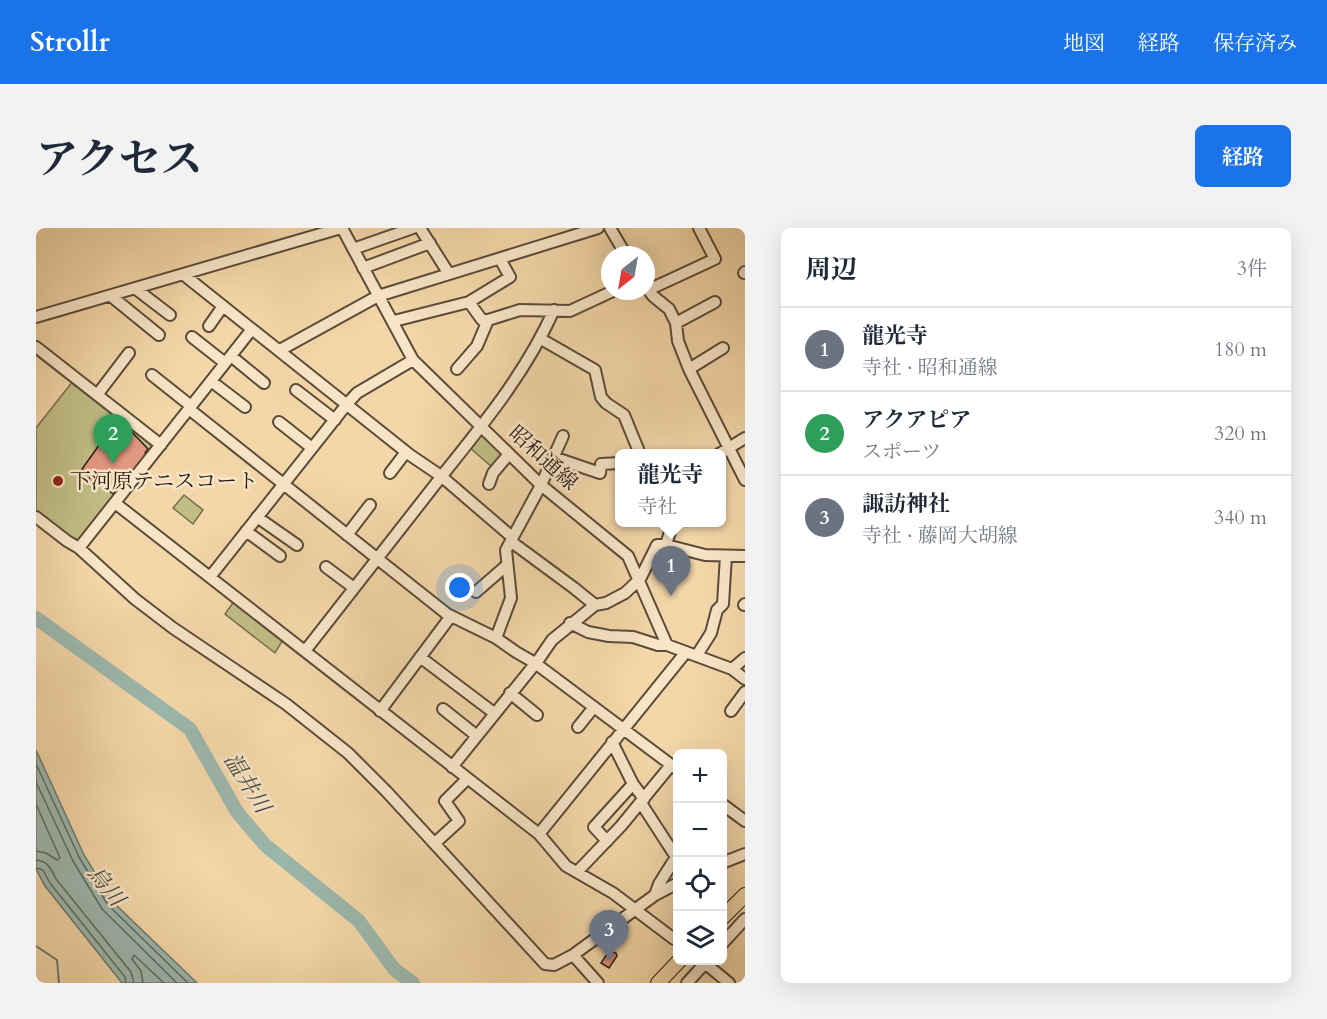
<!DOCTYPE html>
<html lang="ja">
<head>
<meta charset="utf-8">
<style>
	:root { --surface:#fff; --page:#f2f2f3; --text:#1f2937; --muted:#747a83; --line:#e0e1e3; --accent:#1a73e8 }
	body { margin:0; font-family:Cardo,"Noto Serif JP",serif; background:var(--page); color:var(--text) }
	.controls { position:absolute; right:18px; bottom:18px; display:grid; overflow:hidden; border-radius:9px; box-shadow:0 6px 24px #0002 }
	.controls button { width:54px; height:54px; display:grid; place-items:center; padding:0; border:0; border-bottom:2px solid var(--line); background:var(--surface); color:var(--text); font:30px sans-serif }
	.compass { position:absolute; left:565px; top:18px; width:54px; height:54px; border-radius:50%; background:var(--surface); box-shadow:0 6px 24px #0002; rotate:211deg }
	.you { position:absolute; left:424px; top:360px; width:21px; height:21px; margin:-15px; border:4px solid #fff; border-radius:50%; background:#1a73e8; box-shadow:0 0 0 9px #1a73e833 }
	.badge { display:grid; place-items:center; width:39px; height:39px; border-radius:50%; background:var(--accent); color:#fff; font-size:20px; font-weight:700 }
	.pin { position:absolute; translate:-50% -50px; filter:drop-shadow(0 2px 3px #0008) }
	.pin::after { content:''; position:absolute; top:32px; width:21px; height:18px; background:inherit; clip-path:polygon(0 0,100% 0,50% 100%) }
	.popup { position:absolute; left:579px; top:221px; width:111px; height:78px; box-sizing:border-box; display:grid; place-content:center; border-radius:9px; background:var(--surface); filter:drop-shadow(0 2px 4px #0005); font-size:20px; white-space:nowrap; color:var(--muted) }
	.popup b { font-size:22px; color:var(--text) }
	.popup::after { content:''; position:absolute; left:50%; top:100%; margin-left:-12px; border:12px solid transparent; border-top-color:var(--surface) }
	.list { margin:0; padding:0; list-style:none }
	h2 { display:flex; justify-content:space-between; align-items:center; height:78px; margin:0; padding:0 24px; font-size:26px }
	h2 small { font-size:20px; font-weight:400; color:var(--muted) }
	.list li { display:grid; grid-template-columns:39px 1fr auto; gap:18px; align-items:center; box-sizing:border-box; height:84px; padding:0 24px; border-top:2px solid var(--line) }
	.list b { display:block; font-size:22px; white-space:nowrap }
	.list p { margin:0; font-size:20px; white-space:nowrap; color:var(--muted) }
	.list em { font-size:20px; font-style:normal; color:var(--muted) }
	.icon { flex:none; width:33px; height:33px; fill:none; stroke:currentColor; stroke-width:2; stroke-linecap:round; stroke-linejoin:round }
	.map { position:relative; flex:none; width:709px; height:755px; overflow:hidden; border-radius:9px }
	header { display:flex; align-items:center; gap:36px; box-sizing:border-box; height:84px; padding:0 30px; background:var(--accent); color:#fff }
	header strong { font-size:28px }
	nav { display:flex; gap:33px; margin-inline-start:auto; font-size:21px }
	.intro { display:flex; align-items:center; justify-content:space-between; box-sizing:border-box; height:144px; padding:0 36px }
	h1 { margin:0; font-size:42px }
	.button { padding:15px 27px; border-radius:9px; background:var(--accent); color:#fff; font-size:21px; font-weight:700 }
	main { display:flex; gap:36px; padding:0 36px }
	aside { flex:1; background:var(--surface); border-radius:9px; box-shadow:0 6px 24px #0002 }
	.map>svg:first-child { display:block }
	.green { fill:#c0bd85; stroke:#746d4d; stroke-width:1.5 }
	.water { fill:#9cb8ae; stroke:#6d7a71; stroke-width:1.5 }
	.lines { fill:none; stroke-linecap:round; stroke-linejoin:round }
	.shore { stroke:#626a62; stroke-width:1.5 }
	.stream { stroke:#6d7a71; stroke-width:2 }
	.river { stroke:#9cb8ae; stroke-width:14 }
	.building { fill:#e19782; stroke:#271d15; stroke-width:1.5 }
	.minor-casing { stroke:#5a4c3a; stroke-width:14 }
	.major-casing { stroke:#271d15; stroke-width:16 }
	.minor { stroke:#f8e5c7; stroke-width:10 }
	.major { stroke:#f4d7a9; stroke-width:14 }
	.poi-dot { fill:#8f2418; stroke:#f8e5c7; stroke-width:2 }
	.labels { text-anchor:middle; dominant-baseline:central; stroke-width:5; stroke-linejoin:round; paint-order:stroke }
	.street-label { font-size:21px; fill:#271d15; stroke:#f8e5c7 }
	.poi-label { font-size:21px; fill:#271d15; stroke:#f8e5c7; text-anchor:start }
	.water-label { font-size:22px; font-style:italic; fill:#4a4c43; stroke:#f8e5c7 }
</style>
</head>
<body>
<header>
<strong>Strollr</strong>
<nav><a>地図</a><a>経路</a><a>保存済み</a></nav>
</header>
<div class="intro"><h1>アクセス</h1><a class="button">経路</a></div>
<main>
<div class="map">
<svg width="709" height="755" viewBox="0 0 709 755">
	<rect width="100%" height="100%" fill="#f4d7a9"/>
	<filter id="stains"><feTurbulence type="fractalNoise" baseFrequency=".00333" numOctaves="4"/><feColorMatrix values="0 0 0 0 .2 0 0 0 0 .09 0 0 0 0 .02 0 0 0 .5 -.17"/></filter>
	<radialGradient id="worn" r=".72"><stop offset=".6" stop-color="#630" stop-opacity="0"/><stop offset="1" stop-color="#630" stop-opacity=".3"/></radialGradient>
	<path class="green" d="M37,153L115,217L116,223L43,314L32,310L0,284V200Z
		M446,205L468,226L457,240L433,219Z
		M148,267L167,282L157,296L137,280Z
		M199,372L248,410L239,425L189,386Z"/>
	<path class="water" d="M0,522L48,627L77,674L161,755H86L9,658L0,641Z"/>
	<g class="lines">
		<path class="shore" d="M0,536L43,629L72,677L152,755
			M0,554L37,633L66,681L141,755
			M0,576L24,630L21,632L10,625L0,623
			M0,632C12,633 15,641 20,651L95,744L98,755
			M0,640L7,642L14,655L89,749L90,755
			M107,755L105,743L96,731L98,727L128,755"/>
		<path class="stream" d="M0,718L21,732L23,755"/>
		<path class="river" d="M0,390L154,501L201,584L229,617L323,693L358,741L377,755"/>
	</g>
	<path class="building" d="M81,196L94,202L112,221L109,225L110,226L88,256L86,255L77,266L64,255L60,259L53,253L54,247L46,241L76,199L78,200Z
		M573,723L580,725L581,728L573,740L565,735Z"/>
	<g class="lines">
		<g class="minor-casing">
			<path id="minor" d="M306,0L377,132L505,257L592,328L631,417L696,441L709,451
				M384,0L413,46
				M574,0L590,27
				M317,21L377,0
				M327,40L394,15
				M708,45L709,44
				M148,47L374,227L405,248L476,309L477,315L538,360L559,377
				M610,59L617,68L633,81L640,95L642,113L653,141L709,252
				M100,61L134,87
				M612,62L679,31L663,0
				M75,68L123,107
				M433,74L446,92H452L484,82L534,83L577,63
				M0,89L305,0
				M358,93L433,74L474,49L464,31
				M640,95L679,74
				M173,98L187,78
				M156,109L189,135
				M505,111L559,142L565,169L570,175L588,187L604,226
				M0,119L125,217
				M244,122L342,68L562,0
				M195,128L228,155
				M421,141L441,118L452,92
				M653,141L687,120
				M116,147L155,178
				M175,153L209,179
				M260,162L299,192
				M61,167L93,125
				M153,181L411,386L460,410L480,424L499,435L642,542
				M243,194L276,220
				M683,226L709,210
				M517,229L564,245L565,236L584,235
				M354,245L370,224
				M453,256L457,245L473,226
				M79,275L503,606L530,638L577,665L638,711
				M0,289L31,313L43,320L99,371L137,400L250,476L312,525L351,564L509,736L518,737L537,727L619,667L642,655
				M221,289L261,317
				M210,303L244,328
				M311,307L334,277
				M630,317L669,327L709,328
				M43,320L216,101
				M290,339L318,360
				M174,349L311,176L321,165L377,132
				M440,364L471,337
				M708,377L709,376
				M534,395L552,404L573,408L597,409L622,417H631
				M460,410L475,370L470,322L505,257L527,208
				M269,423C314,365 359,307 405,249C448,195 489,146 518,82
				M661,427L675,405L681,382L687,376L690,328
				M384,429L458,485
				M696,441L709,430
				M474,465L501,487
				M407,481L441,508
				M344,483L415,388
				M695,483L709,464
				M542,499L558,479
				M576,514L597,556L608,571
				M416,539L503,431L516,412L559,377L570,375L589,365L604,351L621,317H630L637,294
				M605,575L640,629L623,656L619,667
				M686,576L709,593
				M503,606L650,424
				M571,613L558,599L597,556
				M399,615L423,593L409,573L431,551
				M686,635L709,626
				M541,644L585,598L635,537
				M686,716L709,691
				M537,727L562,755
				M665,732L693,755
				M651,755L672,732"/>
		</g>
		<g class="major-casing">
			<path id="major" d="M686,690L709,667
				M622,755L644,732"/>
		</g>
		<use href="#minor" class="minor"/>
		<use href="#major" class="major"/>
	</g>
	<circle class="poi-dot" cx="22" cy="253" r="6"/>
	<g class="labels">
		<g class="street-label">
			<text transform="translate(507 230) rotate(42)">昭和通線</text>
		</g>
		<g class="poi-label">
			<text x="34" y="253">下河原テニスコート</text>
		</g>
		<g class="water-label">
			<text transform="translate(211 555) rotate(58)">温井川</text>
			<text transform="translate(70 658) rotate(51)">烏川</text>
		</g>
	</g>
	<rect width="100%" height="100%" filter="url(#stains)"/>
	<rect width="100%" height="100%" fill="url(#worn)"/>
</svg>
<div class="controls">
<button>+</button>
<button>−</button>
<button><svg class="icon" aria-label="locate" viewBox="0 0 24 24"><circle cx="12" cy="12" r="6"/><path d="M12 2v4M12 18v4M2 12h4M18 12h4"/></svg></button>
<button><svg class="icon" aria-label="layers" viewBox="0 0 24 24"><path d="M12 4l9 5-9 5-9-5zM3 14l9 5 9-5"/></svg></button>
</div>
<svg class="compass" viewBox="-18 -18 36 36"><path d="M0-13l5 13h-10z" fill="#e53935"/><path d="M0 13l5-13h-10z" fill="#747a83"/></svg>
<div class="you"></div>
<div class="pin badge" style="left:635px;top:368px;background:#6b7280">1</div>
<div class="popup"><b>龍光寺</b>寺社</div>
<div class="pin badge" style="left:77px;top:236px;background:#2e9e5b">2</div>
<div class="pin badge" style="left:573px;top:732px;background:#6b7280">3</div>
</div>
<aside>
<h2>周辺<small>3件</small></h2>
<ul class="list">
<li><span class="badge" style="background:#6b7280">1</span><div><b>龍光寺</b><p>寺社 · 昭和通線</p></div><em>180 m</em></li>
<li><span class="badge" style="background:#2e9e5b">2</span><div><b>アクアピア</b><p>スポーツ</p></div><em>320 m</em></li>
<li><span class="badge" style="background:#6b7280">3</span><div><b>諏訪神社</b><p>寺社 · 藤岡大胡線</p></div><em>340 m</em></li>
</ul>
</aside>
</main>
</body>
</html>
